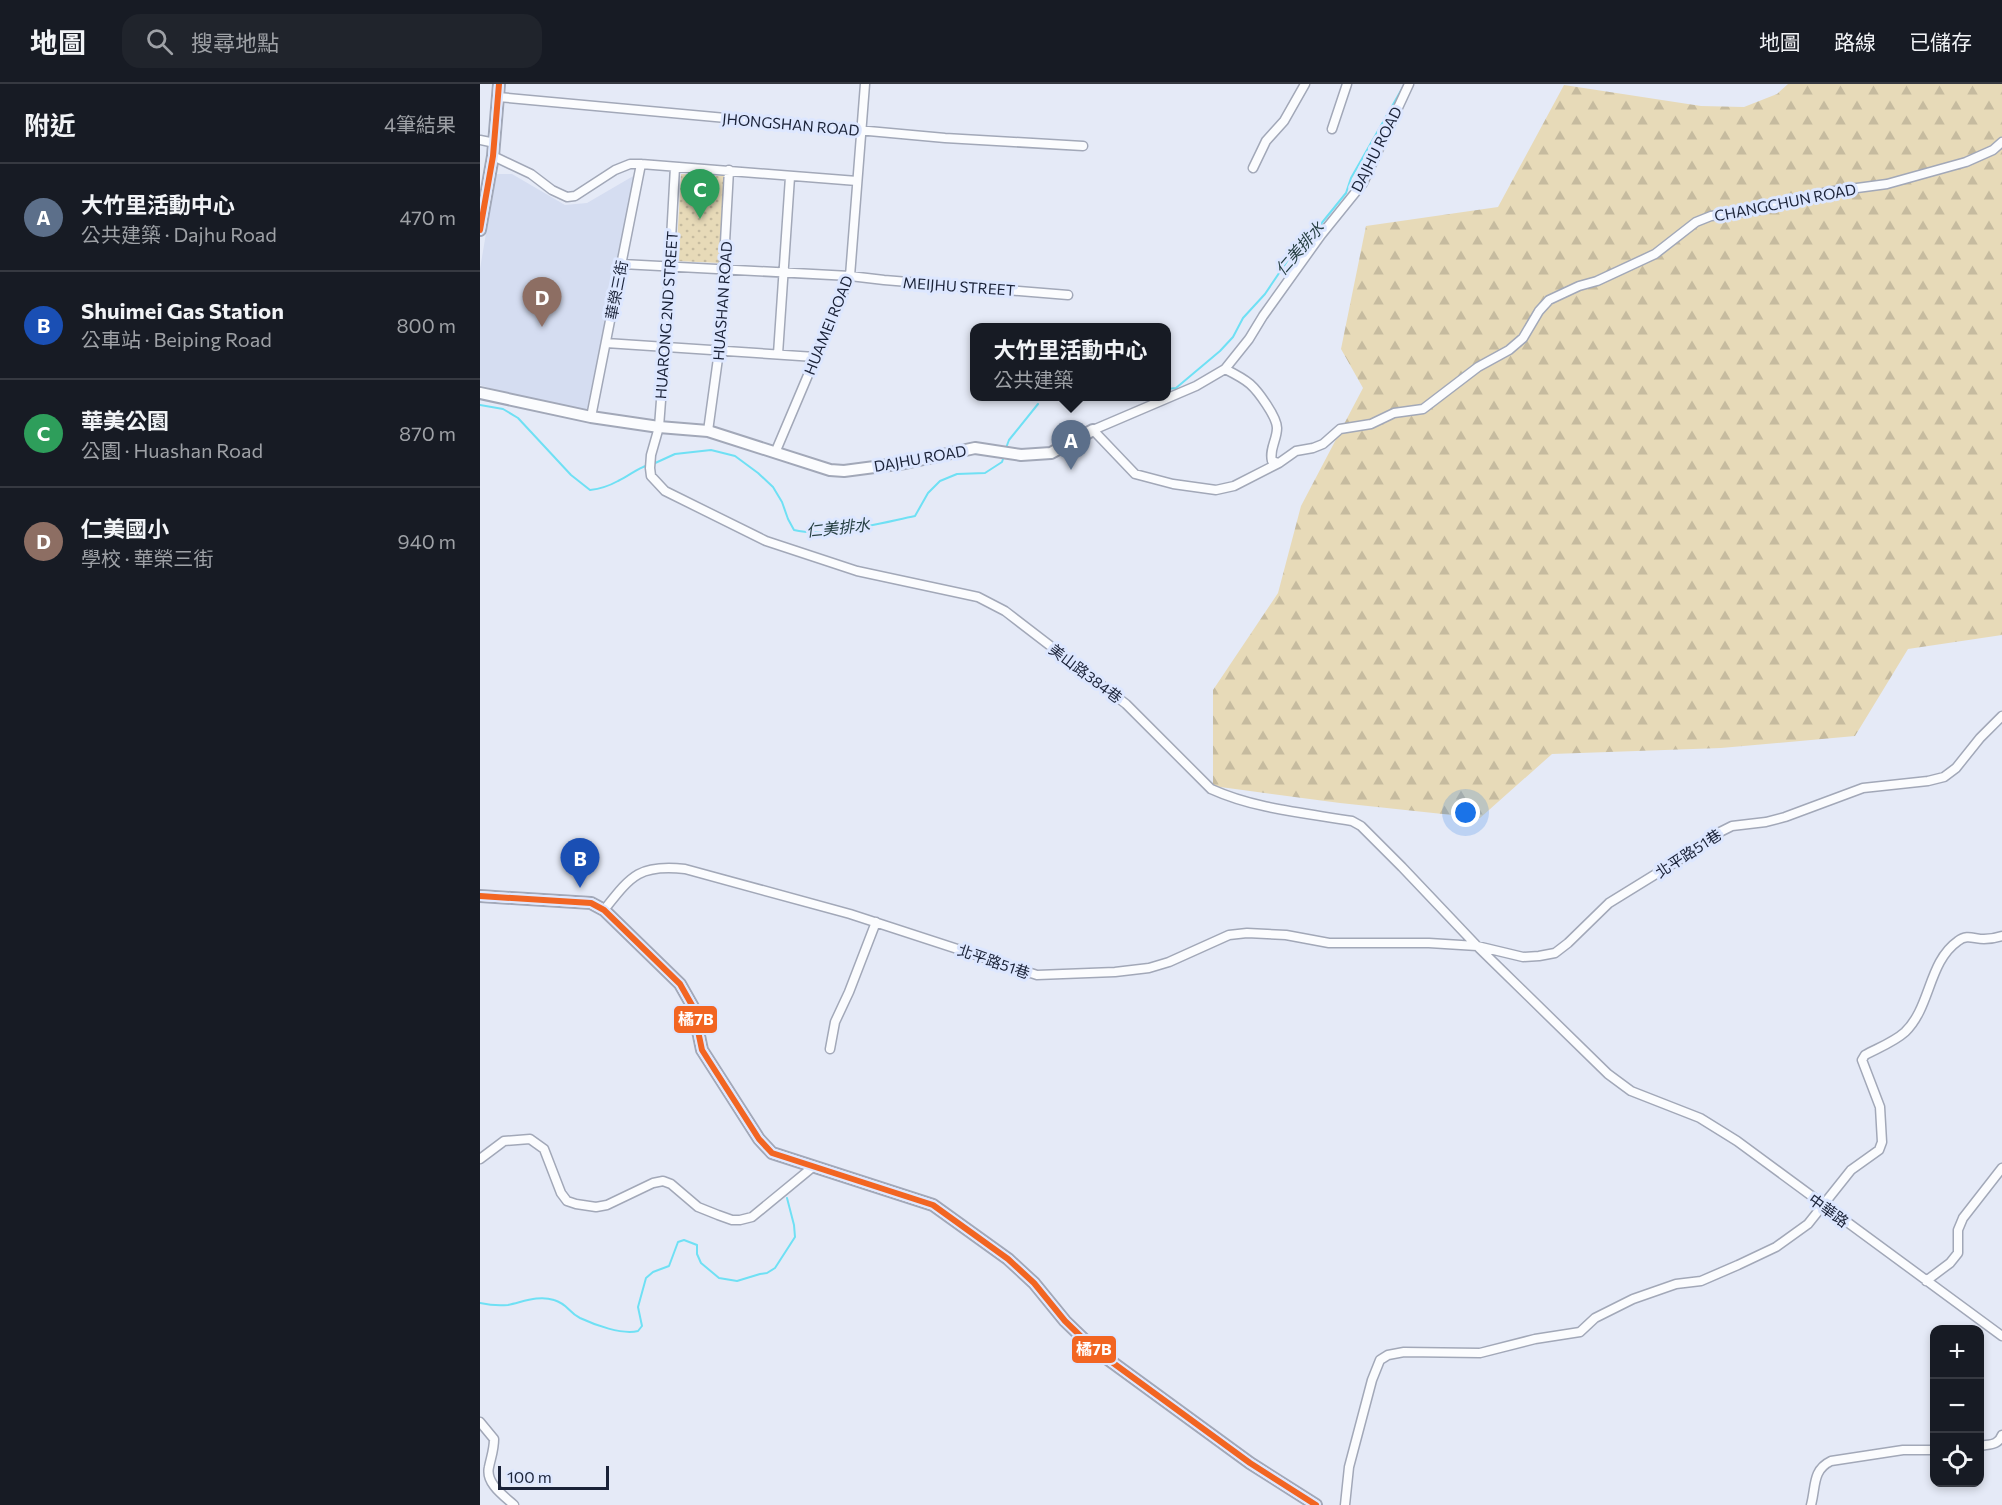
<!DOCTYPE html>
<html lang="zh-TW">
<head>
<meta charset="utf-8">
<style>
	:root { --surface:#171b24; --page:#20242c; --text:#f1f3f6; --muted:#9ea1a6; --line:#363941; --accent:#7c3aed }
	body { margin:0; font-family:Commissioner,"Noto Sans TC",sans-serif; background:var(--page); color:var(--text) }
	.controls { position:absolute; right:18px; bottom:18px; display:grid; overflow:hidden; border-radius:12px; box-shadow:0 3px 9px #0003 }
	.controls button { width:54px; height:54px; display:grid; place-items:center; padding:0; border:0; border-bottom:2px solid var(--line); background:var(--surface); color:var(--text); font:30px sans-serif }
	.scale { position:absolute; left:18px; bottom:15px; width:111px; box-sizing:border-box; padding-left:6px; border:3px solid #1a2238; border-top:0; font-size:16px; line-height:21px; white-space:nowrap; color:#1a2238; -webkit-text-stroke:4px #dde7ff; paint-order:stroke }
	.you { position:absolute; left:986px; top:729px; width:21px; height:21px; margin:-15px; border:4px solid #fff; border-radius:50%; background:#1a73e8; box-shadow:0 0 0 9px #1a73e833 }
	.badge { display:grid; place-items:center; width:39px; height:39px; border-radius:50%; background:var(--accent); color:#fff; font-size:20px; font-weight:700 }
	.pin { position:absolute; translate:-50% -50px; filter:drop-shadow(0 2px 3px #0008) }
	.pin::after { content:''; position:absolute; top:32px; width:21px; height:18px; background:inherit; clip-path:polygon(0 0,100% 0,50% 100%) }
	.popup { position:absolute; left:490px; top:239px; width:201px; height:78px; box-sizing:border-box; display:grid; place-content:center; border-radius:12px; background:var(--surface); filter:drop-shadow(0 2px 4px #0005); font-size:20px; white-space:nowrap; color:var(--muted) }
	.popup b { font-size:22px; color:var(--text) }
	.popup::after { content:''; position:absolute; left:50%; top:100%; margin-left:-12px; border:12px solid transparent; border-top-color:var(--surface) }
	.list { margin:0; padding:0; list-style:none }
	h2 { display:flex; justify-content:space-between; align-items:center; height:78px; margin:0; padding:0 24px; font-size:26px }
	h2 small { font-size:20px; font-weight:400; color:var(--muted) }
	.list li { display:grid; grid-template-columns:39px 1fr auto; gap:18px; align-items:center; box-sizing:border-box; height:108px; padding:0 24px; border-top:2px solid var(--line) }
	.list b { display:block; font-size:22px; white-space:nowrap }
	.list p { margin:0; font-size:20px; white-space:nowrap; color:var(--muted) }
	.list em { font-size:20px; font-style:normal; color:var(--muted) }
	.icon { flex:none; width:33px; height:33px; fill:none; stroke:currentColor; stroke-width:2; stroke-linecap:round; stroke-linejoin:round }
	.map { position:relative; flex:none; width:1522px; height:1421px; overflow:hidden }
	header { display:flex; align-items:center; gap:36px; box-sizing:border-box; height:84px; padding:0 30px; background:var(--surface); border-bottom:2px solid var(--line) }
	header strong { font-size:28px }
	nav { display:flex; gap:33px; margin-inline-start:auto; font-size:21px }
	.search { width:420px; height:54px; background:var(--page); display:flex; align-items:center; gap:15px; box-sizing:border-box; padding:0 21px; border-radius:18px; color:var(--muted); font-size:22px }
	main { display:flex }
	aside { flex:1; background:var(--surface) }
	.map>svg:first-child { display:block }
	.built { fill:#d5ddf1 }
	.forest { fill:url(#forest-firs) }
	.park { fill:url(#park-dots) }
	.lines { fill:none; stroke-linecap:round; stroke-linejoin:round }
	.stream { stroke:#6fe0f4; stroke-width:2 }
	.minor-casing { stroke:#a2a8b8; stroke-width:11 }
	.tertiary-casing { stroke:#a2a8b8; stroke-width:14 }
	.minor { stroke:#fbfcfe; stroke-width:8 }
	.tertiary { stroke:#fbfcfe; stroke-width:10 }
	.bus-1-casing { stroke:#dde7ff; stroke-width:10 }
	.bus-1 { stroke:#f26522; stroke-width:6 }
	.labels { text-anchor:middle; dominant-baseline:central; stroke-width:6; stroke-linejoin:round; paint-order:stroke }
	.street-label { font-size:15px; fill:#1a2238; stroke:#dde7ff }
	.water-label { font-size:16px; font-style:italic; fill:#284145; stroke:#dde7ff }
	.line-badge { stroke:#dde7ff; stroke-width:2 }
	.badge-label { font-size:16px; text-anchor:middle; font-weight:bold; fill:#fff }
</style>
</head>
<body>
<header>
<strong>地圖</strong>
<div class="search"><svg class="icon" aria-label="search" viewBox="0 0 24 24"><circle cx="10" cy="10" r="6"/><path d="M15 15l6 6"/></svg>搜尋地點</div>
<nav><a>地圖</a><a>路線</a><a>已儲存</a></nav>
</header>
<main>
<aside>
<h2>附近<small>4筆結果</small></h2>
<ul class="list">
<li><span class="badge" style="background:#5c6f8a">A</span><div><b>大竹里活動中心</b><p>公共建築 · Dajhu Road</p></div><em>470 m</em></li>
<li><span class="badge" style="background:#1a4fb4">B</span><div><b>Shuimei Gas Station</b><p>公車站 · Beiping Road</p></div><em>800 m</em></li>
<li><span class="badge" style="background:#2e9e5b">C</span><div><b>華美公園</b><p>公園 · Huashan Road</p></div><em>870 m</em></li>
<li><span class="badge" style="background:#8d6e63">D</span><div><b>仁美國小</b><p>學校 · 華榮三街</p></div><em>940 m</em></li>
</ul>
</aside>
<div class="map">
<svg width="1522" height="1421" viewBox="0 0 1522 1421">
	<defs>
		<pattern id="forest-firs" width="22" height="20" patternUnits="userSpaceOnUse" patternTransform="scale(1.5)"><rect width="22" height="20" fill="#e7dab8"/><path d="M5 1l3.5 6h-7zM16 11l3.5 6h-7z" fill="#c6bb9f"/></pattern>
		<pattern id="park-dots" width="8" height="8" patternUnits="userSpaceOnUse" patternTransform="scale(1.5)"><rect width="8" height="8" fill="#e7dab8"/><path d="M2 2h.1M6 6h.1" fill="none" stroke="#c6bb9f" stroke-width="1.8" stroke-linecap="round"/></pattern>
	</defs>
	<rect width="100%" height="100%" fill="#e5eaf7"/>
	<path class="built" d="M16,90H32L85,121L107,119L155,91L107,326L43,315L0,301V185Z"/>
	<path class="forest" d="M1308,0H1522V551L1428,565L1375,652L1241,664L1072,670L1000,734L860,719L733,702V606L798,509L821,422L883,304L861,265L886,142L1018,123L1084,1L1221,22L1264,23L1297,10Z"/>
	<path class="park" d="M201,90L244,92L240,179L196,177Z"/>
	<g class="lines">
		<path class="stream" d="M687,305L696,304L740,267L753,253L763,234L785,210L814,167L832,151L866,109L871,94L923,3
			M0,321L23,325L38,334L91,391L110,406C119,405 129,402 138,397C149,392 156,385 168,381
			M526,364L529,356L558,320
			M173,380L195,370L231,366L255,372L278,389L293,403L302,418L308,435L314,446C348,454 401,439 435,432L448,409L460,397L477,390L505,389L522,378L524,372
			M0,1219C9,1221 18,1222 28,1221C43,1218 58,1211 74,1216C88,1220 88,1228 100,1234C115,1241 142,1251 158,1247L162,1242L158,1223L166,1194L173,1188L189,1182L198,1158L204,1156L217,1161V1170L221,1179L239,1194L257,1197L280,1190L287,1189L295,1184L315,1153L314,1141L307,1114"/>
		<g class="minor-casing">
			<path id="minor" d="M18,13L465,54L603,62
				M852,45L867,0
				M0,56L15,59
				M13,72L51,90L72,106L87,113L95,112L135,86L150,80H161L377,97
				M195,83L185,263L179,343L171,371L170,384L171,392L185,407L286,457L377,487L498,513L525,527L646,620L731,705C775,725 825,729 872,737L881,742L922,783L997,862L1128,990L1151,1007L1220,1034L1257,1057L1522,1252
				M773,84L786,57L804,37L825,0
				M142,180L370,192L404,196L588,211
				M126,259L335,273
				M298,270L310,93
				M745,285C753,289 763,294 770,300C778,307 797,333 797,344C797,356 789,365 792,377L799,379L816,367L833,364L843,360L860,345L891,340L914,329L943,325L998,283L1029,266L1043,254L1059,227L1069,216L1099,202L1117,197L1175,170L1216,138L1231,132L1285,125L1347,108L1407,100L1486,78L1513,66L1522,58
				M111,333L161,80
				M228,347L239,267L249,86
				M295,369L370,192L385,0
				M799,379L754,402L736,406L693,400L655,390L613,346L716,302L745,285L769,255L783,232L841,151L883,99L929,0
				M124,826C151,792 159,780 205,785L370,830L557,891L635,888L669,884L689,878L749,851L767,849L806,851L849,859H949L997,862L1043,873L1059,872L1075,869L1088,859L1129,819L1210,769L1240,748L1252,742L1286,738L1305,733L1383,704L1448,697L1464,693L1476,684L1500,654L1522,632
				M350,965L355,938L369,908L396,838
				M0,1075L24,1057L50,1055L64,1065L81,1109L87,1117L96,1120L116,1123L127,1121L173,1099L183,1097L191,1100L218,1123L238,1131L252,1136H260L272,1133L334,1082
				M1446,1197L1470,1179L1478,1169V1146L1483,1134L1522,1084
				M0,1338L14,1355C14,1366 11,1373 9,1383C5,1399 24,1412 34,1421
				M1500,1362C1509,1360 1518,1362 1522,1351
				M865,1421L869,1383L892,1296L900,1276L908,1271L924,1268L1000,1269L1055,1255L1100,1248L1115,1234L1153,1215L1196,1200L1221,1197L1258,1181L1296,1163L1328,1140L1371,1086L1399,1066L1402,1058L1400,1023L1382,976L1385,971C1398,964 1414,958 1425,948C1451,923 1448,878 1478,857C1487,850 1494,855 1504,855C1510,855 1516,854 1522,852
				M1331,1421C1336,1403 1332,1386 1351,1377L1423,1366H1454"/>
		</g>
		<g class="tertiary-casing">
			<path id="tertiary" d="M0,146L13,72L19,0
				M0,309L111,333L179,343L228,347L350,386L364,387L425,379L495,364L541,371L571,369L613,346
				M0,812L111,819L124,826L200,900L213,923L222,966L279,1055L292,1069L453,1121L528,1175L554,1199L585,1237L614,1265L770,1379L836,1421"/>
		</g>
		<use href="#minor" class="minor"/>
		<use href="#tertiary" class="tertiary"/>
		<g class="bus-1-casing">
			<path id="bus-1" d="M0,146L13,72L19,0
				M0,812L111,819L124,826L200,900L213,923L222,966L279,1055L292,1069L453,1121L528,1175L554,1199L585,1237L614,1265L770,1379L836,1421"/>
		</g>
		<use href="#bus-1" class="bus-1"/>
	</g>
	<g class="labels">
		<g class="street-label">
			<text transform="translate(311 40) rotate(5)">JHONGSHAN ROAD</text>
			<text transform="translate(896 65) rotate(-63)">DAJHU ROAD</text>
			<text transform="translate(1305 118) rotate(-11)">CHANGCHUN ROAD</text>
			<text transform="translate(479 202) rotate(4)">MEIJHU STREET</text>
			<text transform="translate(136 206) rotate(-79)">華榮三街</text>
			<text transform="translate(242 217) rotate(-86)">HUASHAN ROAD</text>
			<text transform="translate(186 231) rotate(-86)">HUARONG 2ND STREET</text>
			<text transform="translate(348 241) rotate(-68)">HUAMEI ROAD</text>
			<text transform="translate(440 374) rotate(-10)">DAJHU ROAD</text>
			<text transform="translate(606 589) rotate(37)">美山路384巷</text>
			<text transform="translate(1208 769) rotate(-33)">北平路51巷</text>
			<text transform="translate(514 877) rotate(19)">北平路51巷</text>
			<text transform="translate(1349 1126) rotate(36)">中華路</text>
		</g>
		<g class="water-label">
			<text transform="translate(819 164) rotate(-49)">仁美排水</text>
			<text transform="translate(358 443) rotate(-6)">仁美排水</text>
		</g>
	</g>
	<g class="line-badge">
		<rect x="193" y="921" width="45" height="29" rx="6" fill="#f26522"/>
		<rect x="591" y="1251" width="46" height="29" rx="6" fill="#f26522"/>
	</g>
	<g class="badge-label">
		<text x="216" y="941">橘7B</text>
		<text x="614" y="1271">橘7B</text>
	</g>
</svg>
<div class="controls">
<button>+</button>
<button>−</button>
<button><svg class="icon" aria-label="locate" viewBox="0 0 24 24"><circle cx="12" cy="12" r="6"/><path d="M12 2v4M12 18v4M2 12h4M18 12h4"/></svg></button>
</div>
<div class="scale">100 m</div>
<div class="you"></div>
<div class="pin badge" style="left:591px;top:386px;background:#5c6f8a">A</div>
<div class="popup"><b>大竹里活動中心</b>公共建築</div>
<div class="pin badge" style="left:100px;top:804px;background:#1a4fb4">B</div>
<div class="pin badge" style="left:220px;top:135px;background:#2e9e5b">C</div>
<div class="pin badge" style="left:62px;top:243px;background:#8d6e63">D</div>
</div>
</main>
</body>
</html>
